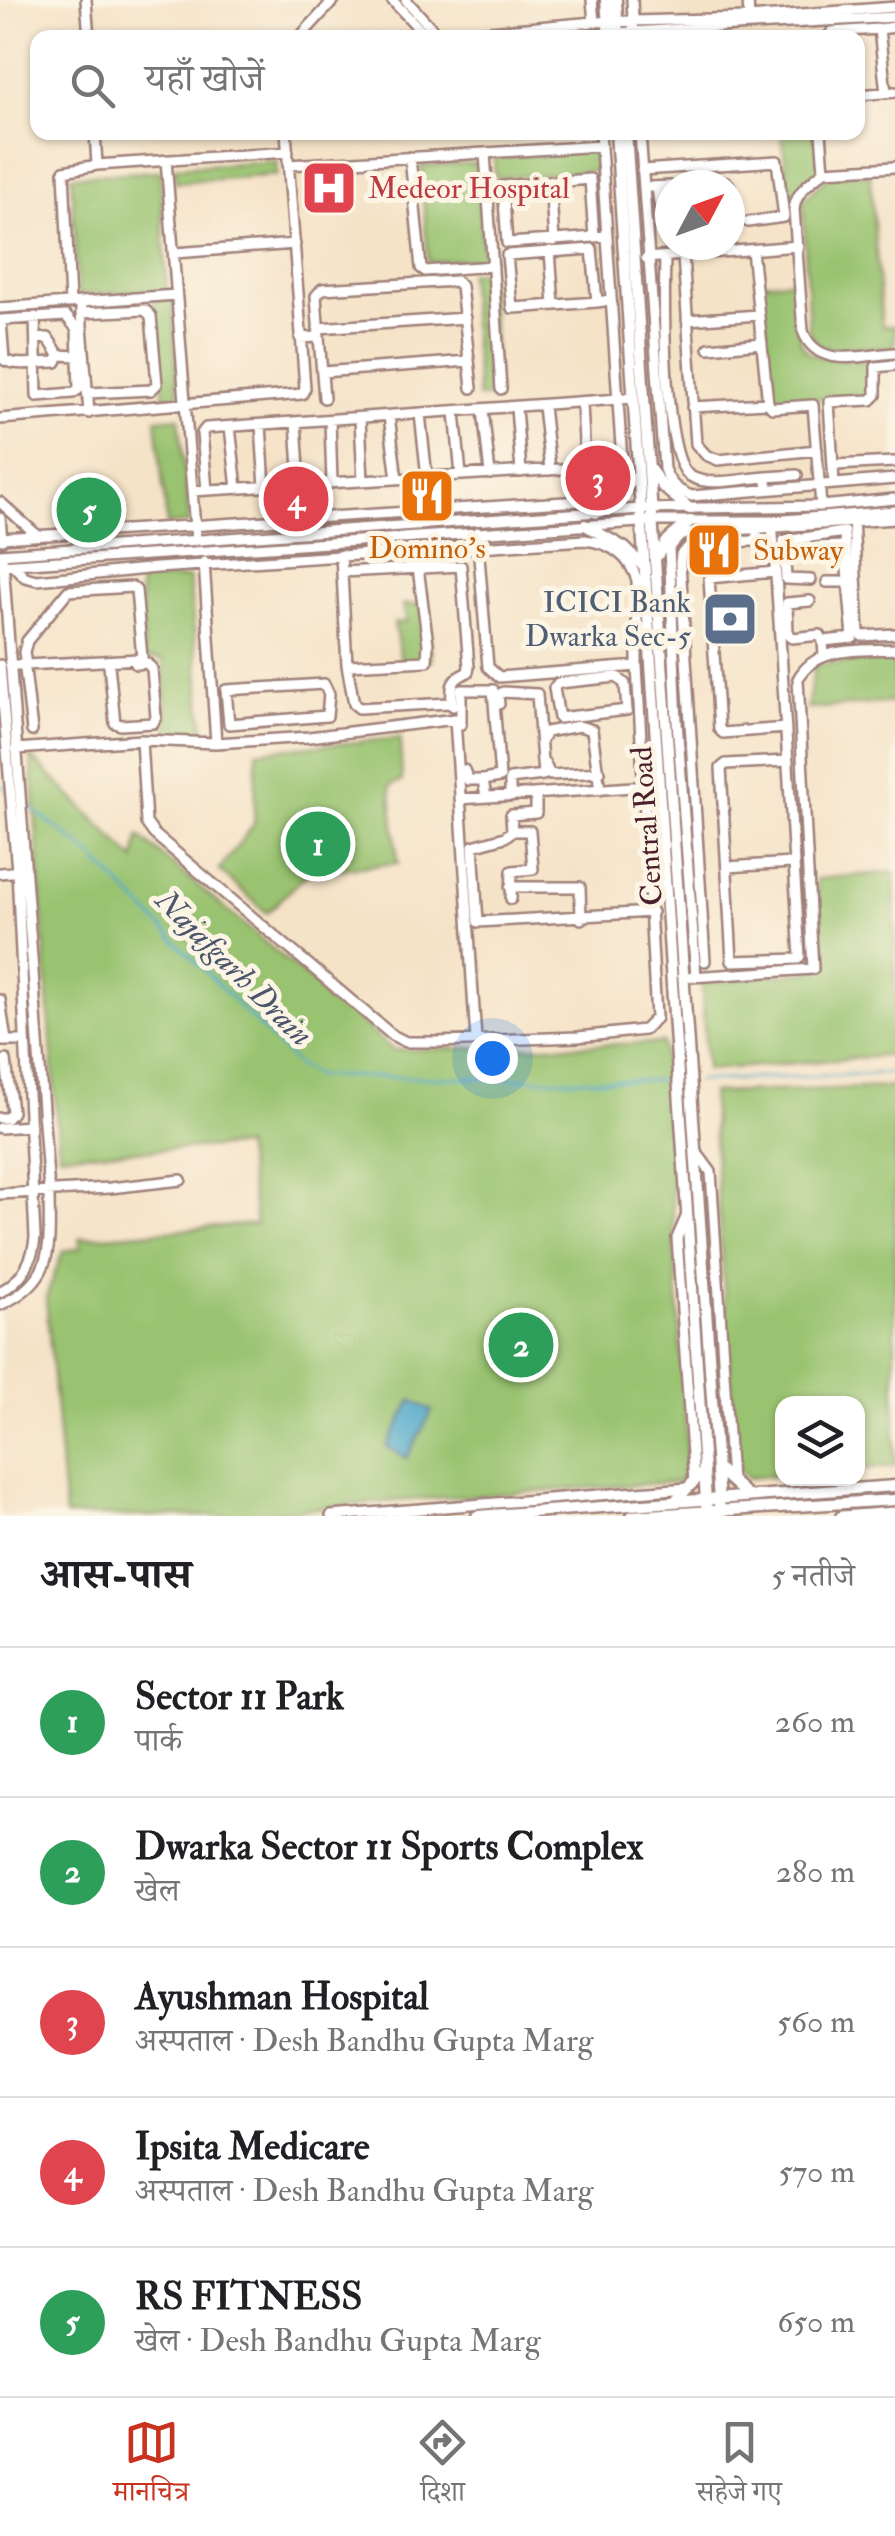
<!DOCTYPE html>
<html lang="hi">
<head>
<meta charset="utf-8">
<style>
	:root { --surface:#fff; --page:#f2f2f2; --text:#202124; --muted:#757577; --line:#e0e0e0; --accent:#c8321e }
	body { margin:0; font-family:"IM FELL Double Pica","Noto Serif Devanagari",serif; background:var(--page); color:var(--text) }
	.controls { position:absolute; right:30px; bottom:30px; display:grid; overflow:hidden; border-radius:20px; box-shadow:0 2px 8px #0004 }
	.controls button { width:90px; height:90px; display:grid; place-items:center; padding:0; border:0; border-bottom:2px solid var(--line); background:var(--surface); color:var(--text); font:50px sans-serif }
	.compass { position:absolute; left:655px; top:170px; width:90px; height:90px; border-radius:50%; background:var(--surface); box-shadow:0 2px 8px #0004; rotate:49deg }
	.you { position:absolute; left:492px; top:1058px; width:35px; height:35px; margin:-25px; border:8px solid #fff; border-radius:50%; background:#1a73e8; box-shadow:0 0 0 15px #1a73e833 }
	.badge { display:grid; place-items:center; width:65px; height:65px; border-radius:50%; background:var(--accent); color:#fff; font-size:32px; font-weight:700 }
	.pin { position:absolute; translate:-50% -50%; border:5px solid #fff; box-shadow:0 2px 10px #0006 }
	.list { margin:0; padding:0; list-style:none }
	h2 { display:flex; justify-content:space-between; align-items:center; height:130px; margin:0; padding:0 40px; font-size:42px }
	h2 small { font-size:32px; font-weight:400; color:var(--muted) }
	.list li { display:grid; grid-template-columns:65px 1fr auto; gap:30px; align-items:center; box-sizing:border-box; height:150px; padding:0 40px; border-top:2px solid var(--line) }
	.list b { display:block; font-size:38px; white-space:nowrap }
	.list p { margin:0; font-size:32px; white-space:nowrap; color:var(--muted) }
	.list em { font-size:32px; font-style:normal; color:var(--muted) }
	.icon { flex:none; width:55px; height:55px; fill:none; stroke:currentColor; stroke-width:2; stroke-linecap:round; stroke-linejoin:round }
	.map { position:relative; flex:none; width:895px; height:1516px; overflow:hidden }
	.search { position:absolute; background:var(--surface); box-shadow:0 2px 8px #0004; left:30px; right:30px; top:30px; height:110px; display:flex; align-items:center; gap:25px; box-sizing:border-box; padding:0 35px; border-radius:20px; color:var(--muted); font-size:38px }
	.sheet { height:880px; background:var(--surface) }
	nav { display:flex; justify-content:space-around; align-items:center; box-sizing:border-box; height:140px; border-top:2px solid var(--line); background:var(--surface); font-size:28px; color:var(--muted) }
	nav a { display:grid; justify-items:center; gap:5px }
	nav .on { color:var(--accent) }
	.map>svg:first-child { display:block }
	.green { fill:#99c36f; stroke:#72714d; stroke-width:2.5 }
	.water { fill:#4da7cb; stroke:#4c637b; stroke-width:2.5 }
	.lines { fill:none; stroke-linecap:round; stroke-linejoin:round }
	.stream { stroke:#4da7cb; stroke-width:2.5 }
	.minor-casing { stroke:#a0817a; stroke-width:14 }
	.major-casing { stroke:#a0817a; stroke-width:15 }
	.minor { stroke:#fff; stroke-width:9 }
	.major { stroke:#fff; stroke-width:10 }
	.labels { text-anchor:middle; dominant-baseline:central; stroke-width:10; stroke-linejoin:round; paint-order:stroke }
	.health-label { font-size:30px; fill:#be3a42; stroke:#fcf5e5; text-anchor:start }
	.food-label { font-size:30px; fill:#c56008; stroke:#fcf5e5 }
	.service-label { font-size:30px; fill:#4e5e75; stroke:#fcf5e5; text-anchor:end }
	.street-label { font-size:30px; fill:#4a1f2b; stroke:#fcf5e5 }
	.water-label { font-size:32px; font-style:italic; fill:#4b556b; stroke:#fcf5e5 }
</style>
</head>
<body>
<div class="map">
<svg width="895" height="1516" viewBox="0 0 895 1516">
	<rect width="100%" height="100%" fill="#fcf5e5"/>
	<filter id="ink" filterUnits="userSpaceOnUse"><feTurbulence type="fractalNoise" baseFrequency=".01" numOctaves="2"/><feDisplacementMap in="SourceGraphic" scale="20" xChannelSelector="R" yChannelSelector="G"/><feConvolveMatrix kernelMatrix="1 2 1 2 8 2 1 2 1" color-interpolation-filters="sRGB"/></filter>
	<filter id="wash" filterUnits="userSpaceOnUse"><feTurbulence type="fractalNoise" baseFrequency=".0048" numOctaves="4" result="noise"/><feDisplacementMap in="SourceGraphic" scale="40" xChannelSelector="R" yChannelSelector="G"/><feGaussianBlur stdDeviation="2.25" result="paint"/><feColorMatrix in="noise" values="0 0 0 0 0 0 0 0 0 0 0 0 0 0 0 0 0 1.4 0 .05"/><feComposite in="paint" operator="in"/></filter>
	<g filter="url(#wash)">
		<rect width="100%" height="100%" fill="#f5e3c8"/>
		<path class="green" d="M782,133H816L820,170L789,203Z
			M594,151L595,171L495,178L494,157Z
			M276,161L277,175L176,182L175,167Z
			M476,163L483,258L428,262L421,166Z
			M160,171L167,290L78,295L71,176Z
			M870,174L882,326H895V347L835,349L818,345L809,332L803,201L829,175Z
			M488,271L498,396L478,398L468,273Z
			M796,280C799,353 790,359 868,361L870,394L770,403L761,283Z
			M172,299L179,396L164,398L154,301Z
			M179,417L190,523L167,525L156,419Z
			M189,578L204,732L168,733L163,660L144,658L139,579Z
			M422,604L429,627L432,660L401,661L394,623L407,622L403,605Z
			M895,658V702L807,709L815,665Z
			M400,738L402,781L390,785L398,863L309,872L267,913L219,870L254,824L257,751Z
			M31,756L135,860L139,836L393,1050L663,1043L688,1468L679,1482L394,1501L234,1516H65L46,1298L63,1251L81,1248L80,1238L256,1224L244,1146L59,1154Z
			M895,872V1055L706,1070L702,983L815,971L817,879Z
			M895,1087V1466L858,1469V1404H782V1475L748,1478L736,1468L711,1093Z"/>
		<path class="water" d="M412,1400L432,1411L407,1458L387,1447Z"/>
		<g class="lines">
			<path class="stream" d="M0,785L7,790
				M26,804L88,852L298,1066L317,1076L674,1081
				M697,1081L895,1073"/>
		</g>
	</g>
	<g filter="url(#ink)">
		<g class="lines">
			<g class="minor-casing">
				<path id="minor" d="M86,0L89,38
					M392,0L428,38
					M406,0L434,31L445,35L594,22L749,18L895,7
					M592,0L594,22
					M632,0L634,38
					M748,0L749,18
					M879,29L895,27
					M299,38L334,0
					M527,38L895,17
					M827,38L832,32L879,29L886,93
					M858,95L895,92
					M95,132L97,165
					M640,132L664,469C670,484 677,491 692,496L895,479
					M821,132L824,171
					M485,153L501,389
					M410,157L421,268L425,271L493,266
					M166,160L196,541
					M288,165L601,146
					M895,167L824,171C811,182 795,192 794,210L803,331C817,370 862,355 895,353
					M642,170L777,161L784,217L748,222
					M550,181L554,241
					M680,185L726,182L729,185
					M651,187L670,186
					M657,187L662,225L670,228
					M730,187V222
					M594,237L590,179L503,186L507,243C540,241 573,239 606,236
					M752,250L768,403L772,408L813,405L821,506
					M550,251L554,305
					M175,253L295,244
					M683,256L696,444L706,455L718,460L817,450
					M665,257C664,294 662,458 690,476C709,488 745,478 766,477L768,487
					M646,258L798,246
					M81,302V313L145,310L151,316L157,384L151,390L88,393
					M597,302L592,249L507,255L512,308H514L597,302L610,300
					M70,303L64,171L97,165L288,152
					M0,308L176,295
					M81,313L89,413
					M35,317L37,396L73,393L79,389L77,329L66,316L1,320L4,360C18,367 40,362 56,362L59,355
					M687,320L759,315
					M318,328L465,318
					M319,337L324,398
					M300,338L319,337L316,296L322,289L456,281L461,286L472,388
					M36,339L48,338L59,355L78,356
					M709,348L762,343
					M322,372L469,361
					M543,406L550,470
					M692,407L768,403
					M516,408L521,472
					M483,410L490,474
					M455,412L461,475
					M420,414L427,477
					M389,416L397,479
					M360,418L363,481
					M0,419L302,394L305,388L286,132
					M330,420L332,483
					M296,422L300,485
					M261,425L265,487
					M230,427L237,488
					M834,465L895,462
					M766,477L797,475
					M834,483L829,402L871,400L876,395V367L895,365
					M207,490L202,433L206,428L634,398
					M192,491L579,468L585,461L582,404
					M0,502L38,536
					M0,518L2,540
					M853,518L859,633L862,636L895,634
					M772,521C783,666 790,811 800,956L798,959L732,961L721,768L726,764L788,761
					M477,532L488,667L499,677L637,666
					M1,538L581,501C604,494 620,488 622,461L600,132
					M816,547L845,546
					M0,554L641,509L821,506L895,499
					M341,555L347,665L354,704L359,708L449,703L453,706
					M204,562L216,743
					M0,565L654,521H772L895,511
					M13,565L25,577L37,580L157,568L585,540C611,543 629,555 637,580V666L656,1018L644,1030L578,1037L437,1042H406L392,1035L154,834L146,823L141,740
					M342,572L461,566L469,667L468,672C450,680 451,686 452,705
					M775,572L709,578L719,729L723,733L786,728
					M811,580L786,579L784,541L844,532
					M827,582H848
					M810,601L787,603L788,634L792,638L820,635L823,641
					M824,656L823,641L853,638L844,535
					M0,665L17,871L35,1237C33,1262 22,1280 0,1292
					M10,665H26L139,659L142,658L136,590L132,587L68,591L27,641L24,652L26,665
					M109,665L115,723L121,725L153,723L156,717L152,669L147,663L136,664
					M347,665L427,661L428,644L418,568
					M25,670L32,731
					M617,677L625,684L627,710L559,718L554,688L558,683Z
					M324,684L329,694L327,716L229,724L226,690Z
					M499,704L498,696L503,692L537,694L543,775L510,779V796
					M461,724V690H493L500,777L483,780L486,797
					M543,738L546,732L579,726L592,730L600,790
					M16,749L141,740L216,743L309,737L455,719L476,1040
					M545,764L550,775L600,772
					M464,770L468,780H483
					M460,799L647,786
					M512,831L505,837L473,846L478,922L652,912
					M727,867L793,863
					M0,873L22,871
					M510,887H580L581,919
					M511,899L512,871L533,869L530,831H512L511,815L536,813V794
					M705,961L680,563L681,554L693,543L753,541L757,537V528
					M691,977L813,969L798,679C816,645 862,651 895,649
					M696,977L677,721L669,548L680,536L689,533L895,519
					M0,1000L6,1041
					M0,1041H25
					M0,1118H7L12,1112L6,1060
					M0,1128L30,1126
					M697,1153L711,1172L731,1481
					M0,1194L110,1188L181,1180
					M687,1215L677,1238L694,1483
					M0,1305C57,1279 49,1245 49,1192L3,561
					M331,1516L688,1488
					M841,1516L895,1512"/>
			</g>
			<g class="major-casing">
				<path id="major" d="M606,0L609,38
					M616,0L618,38
					M616,132L707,1516
					M626,132L720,1516
					M649,468L663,487L690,509
					M596,513L619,495L638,474
					M585,525L625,548L644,567
					M657,556L668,540L690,521
					M717,1468L748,1496
					M676,1500L704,1471
					M477,1516L895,1486
					M632,1516L895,1500"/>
			</g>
			<use href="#minor" class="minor"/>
			<use href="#major" class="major"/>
		</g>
	</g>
	<defs>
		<g id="hospital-square" transform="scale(2.875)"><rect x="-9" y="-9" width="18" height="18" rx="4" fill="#e0444e" stroke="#fcf5e5"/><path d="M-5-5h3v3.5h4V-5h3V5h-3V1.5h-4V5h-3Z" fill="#fff"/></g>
		<g id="restaurant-square" transform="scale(2.875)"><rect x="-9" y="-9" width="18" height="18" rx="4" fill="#e8710a" stroke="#fcf5e5"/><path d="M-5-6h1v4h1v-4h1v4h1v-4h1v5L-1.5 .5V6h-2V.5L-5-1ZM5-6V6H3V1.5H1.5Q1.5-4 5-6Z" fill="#fff"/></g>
		<g id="bank-square" transform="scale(2.875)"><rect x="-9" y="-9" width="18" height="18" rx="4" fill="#5c6f8a" stroke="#fcf5e5"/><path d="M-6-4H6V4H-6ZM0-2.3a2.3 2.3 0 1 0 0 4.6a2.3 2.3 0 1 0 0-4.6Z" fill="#fff"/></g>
	</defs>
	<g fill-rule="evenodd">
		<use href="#hospital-square" x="329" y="188"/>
		<use href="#restaurant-square" x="427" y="496"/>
		<use href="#restaurant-square" x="714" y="550"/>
		<use href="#bank-square" x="730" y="619"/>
	</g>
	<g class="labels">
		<g class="health-label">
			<text x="368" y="188">Medeor Hospital</text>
		</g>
		<g class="food-label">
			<text x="427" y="548">Domino's</text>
			<text x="753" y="550" text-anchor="start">Subway</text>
		</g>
		<g class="service-label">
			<text x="691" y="602">ICICI Bank<tspan x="691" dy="34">Dwarka Sec-5</tspan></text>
		</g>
		<g class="street-label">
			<text transform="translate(647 826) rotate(-94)">Central Road</text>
		</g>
		<g class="water-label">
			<text transform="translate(234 968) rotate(45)">Najafgarh Drain</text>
		</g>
	</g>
</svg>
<div class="controls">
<button><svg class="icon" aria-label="layers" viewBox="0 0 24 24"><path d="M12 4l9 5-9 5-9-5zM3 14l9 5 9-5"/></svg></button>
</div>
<svg class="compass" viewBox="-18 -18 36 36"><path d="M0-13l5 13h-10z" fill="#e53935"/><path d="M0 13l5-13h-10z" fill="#757577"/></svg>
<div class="you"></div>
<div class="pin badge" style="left:318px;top:844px;background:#2e9e5b">1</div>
<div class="pin badge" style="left:521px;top:1345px;background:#2e9e5b">2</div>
<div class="pin badge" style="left:598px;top:478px;background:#e0444e">3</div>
<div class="pin badge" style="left:296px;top:499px;background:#e0444e">4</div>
<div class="pin badge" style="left:89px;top:510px;background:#2e9e5b">5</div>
<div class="search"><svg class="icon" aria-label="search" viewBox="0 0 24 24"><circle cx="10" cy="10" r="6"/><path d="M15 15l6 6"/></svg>यहाँ खोजें</div>
</div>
<section class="sheet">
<h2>आस-पास<small>5 नतीजे</small></h2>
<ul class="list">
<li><span class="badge" style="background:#2e9e5b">1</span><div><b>Sector 11 Park</b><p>पार्क</p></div><em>260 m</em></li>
<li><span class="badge" style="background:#2e9e5b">2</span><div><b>Dwarka Sector 11 Sports Complex</b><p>खेल</p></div><em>280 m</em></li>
<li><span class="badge" style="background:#e0444e">3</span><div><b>Ayushman Hospital</b><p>अस्पताल · Desh Bandhu Gupta Marg</p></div><em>560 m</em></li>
<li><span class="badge" style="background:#e0444e">4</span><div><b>Ipsita Medicare</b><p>अस्पताल · Desh Bandhu Gupta Marg</p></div><em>570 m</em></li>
<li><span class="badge" style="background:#2e9e5b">5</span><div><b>RS FITNESS</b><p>खेल · Desh Bandhu Gupta Marg</p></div><em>650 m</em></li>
</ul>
</section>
<nav>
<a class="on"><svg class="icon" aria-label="map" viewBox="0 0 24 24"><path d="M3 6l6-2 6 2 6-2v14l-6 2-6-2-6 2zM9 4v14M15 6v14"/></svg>मानचित्र</a>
<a><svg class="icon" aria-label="directions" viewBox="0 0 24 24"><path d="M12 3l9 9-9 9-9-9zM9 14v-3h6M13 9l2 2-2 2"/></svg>दिशा</a>
<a><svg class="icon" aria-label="saved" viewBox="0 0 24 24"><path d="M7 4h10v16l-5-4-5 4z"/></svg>सहेजे गए</a>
</nav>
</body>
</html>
